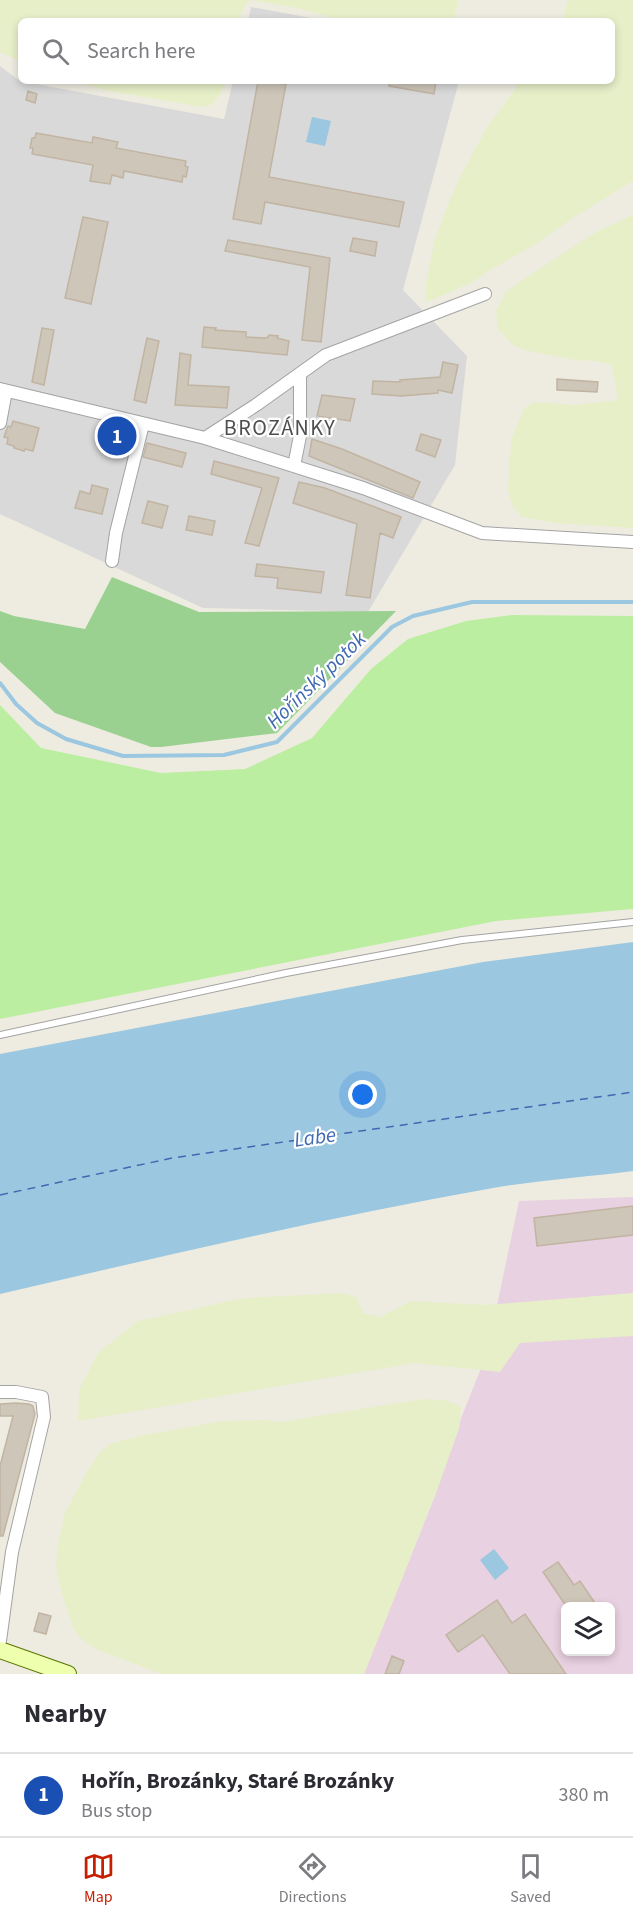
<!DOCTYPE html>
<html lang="en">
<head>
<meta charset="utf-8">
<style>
	:root { --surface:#fff; --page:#f2f2f3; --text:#2b2b33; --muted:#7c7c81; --line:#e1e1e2; --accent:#c71e00 }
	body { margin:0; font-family:"Source Sans 3",sans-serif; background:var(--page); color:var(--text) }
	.controls { position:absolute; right:18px; bottom:18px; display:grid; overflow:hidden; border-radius:9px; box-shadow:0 3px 9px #0003 }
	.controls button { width:54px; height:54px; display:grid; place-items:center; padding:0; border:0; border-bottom:2px solid var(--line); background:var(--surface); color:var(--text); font:30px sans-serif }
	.you { position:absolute; left:363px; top:1095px; width:21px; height:21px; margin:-15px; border:4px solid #fff; border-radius:50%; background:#1a73e8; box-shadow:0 0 0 9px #1a73e833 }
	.badge { display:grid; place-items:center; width:39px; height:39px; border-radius:50%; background:var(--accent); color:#fff; font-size:20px; font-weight:700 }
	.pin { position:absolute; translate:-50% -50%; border:3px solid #fff; box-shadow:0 2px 6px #0006 }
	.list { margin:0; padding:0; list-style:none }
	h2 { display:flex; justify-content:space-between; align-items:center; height:78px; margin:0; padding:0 24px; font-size:26px }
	h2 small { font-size:20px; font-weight:400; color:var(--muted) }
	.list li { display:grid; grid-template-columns:39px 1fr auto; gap:18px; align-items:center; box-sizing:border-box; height:84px; padding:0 24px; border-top:2px solid var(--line) }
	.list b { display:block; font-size:22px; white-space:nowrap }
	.list p { margin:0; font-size:20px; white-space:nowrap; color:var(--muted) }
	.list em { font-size:20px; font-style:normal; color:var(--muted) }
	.icon { flex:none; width:33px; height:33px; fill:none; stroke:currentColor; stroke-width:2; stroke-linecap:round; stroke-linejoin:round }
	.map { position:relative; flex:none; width:633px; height:1674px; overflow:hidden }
	.search { position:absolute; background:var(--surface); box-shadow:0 3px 9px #0003; left:18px; right:18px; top:18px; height:66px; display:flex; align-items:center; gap:15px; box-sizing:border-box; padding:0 21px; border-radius:9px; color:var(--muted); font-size:22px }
	.sheet { height:162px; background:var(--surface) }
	nav { display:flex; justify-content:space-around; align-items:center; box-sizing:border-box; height:84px; border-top:2px solid var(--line); background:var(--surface); font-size:16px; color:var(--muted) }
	nav a { display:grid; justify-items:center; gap:3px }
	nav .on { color:var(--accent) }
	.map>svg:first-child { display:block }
	.residential { fill:#dad9d9 }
	.industrial { fill:#e8d1e0; fill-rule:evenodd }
	.farmland { fill:#e7efc9 }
	.grass { fill:#bbeea1 }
	.forest { fill:#9ad191 }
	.water { fill:#9cc7e0 }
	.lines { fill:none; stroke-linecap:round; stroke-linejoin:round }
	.stream { stroke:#9cc7e0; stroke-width:4 }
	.ferry { stroke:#4169b2; stroke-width:1.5; stroke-dasharray:8 6; stroke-linecap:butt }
	.building { fill:#cec6b9; stroke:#c1b4a2; stroke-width:1.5 }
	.lane-casing { stroke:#a3a3a3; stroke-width:8 }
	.street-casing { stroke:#a3a3a3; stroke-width:14 }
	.secondary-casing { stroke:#577500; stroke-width:18 }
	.lane { stroke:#fff; stroke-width:6 }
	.street { stroke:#fff; stroke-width:12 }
	.secondary { stroke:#eeffae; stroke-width:16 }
	.labels { text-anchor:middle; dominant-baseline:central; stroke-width:4.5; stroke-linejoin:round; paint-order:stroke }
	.water-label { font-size:21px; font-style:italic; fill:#4169b2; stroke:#fff }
	.quarter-label { font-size:22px; letter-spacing:1.5px; fill:#4f4f4f; stroke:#fff }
</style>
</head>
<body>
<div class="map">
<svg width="633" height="1674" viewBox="0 0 633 1674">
	<rect width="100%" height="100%" fill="#eeece0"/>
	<path class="residential" d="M251,7L328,21H248Z
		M0,66L20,81L224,119L233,81H459L403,290L467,356L455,465L368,612L203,608L0,514Z"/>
	<path class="industrial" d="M633,1197V1674H364L436,1493L459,1428L460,1421L487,1353L519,1201ZM566,1606H610V1652H566Z"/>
	<path class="farmland" d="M0,0H459L453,21H344L301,9L251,0L247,2L237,21H21V62L0,52Z
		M568,0H633V181L582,212L534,245L490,270L473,282L432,300L425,302L426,285L434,243L447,207L459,179L486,129L521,81H612V21H562Z
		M75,81H224L222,91L213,104L202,107L108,91Z
		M633,215V528L556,523L522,517L513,507L508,491L511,441L524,408L535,402L576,405L618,400L612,365L596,361L575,360L524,350L513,345L498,329L496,311L505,293L518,283L596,232Z
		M342,1293L356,1297L363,1313L380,1317L411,1301L486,1305L633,1293V1336L520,1343L500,1372L414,1363L78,1421L79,1390L98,1353L138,1321L244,1298Z
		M423,1399L444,1400L461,1406L459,1428L436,1493L364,1674H161L96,1649L79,1637L73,1627L62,1594L56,1568L58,1546L64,1515L88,1470L101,1451L112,1443L149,1434L224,1421L264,1420L281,1422Z"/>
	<path class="grass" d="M511,615L633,616V909L496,921L0,1019V705L41,748L161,773L245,769L312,738L371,669L408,639L466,621Z"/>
	<path class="forest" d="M112,577L199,612L396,611L277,733L161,747H151L55,713L0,662V611L14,616L85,629Z"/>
	<path class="water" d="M312,117L331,121L325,146L306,142Z
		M633,942V1171C586,1177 540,1180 493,1188C328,1217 164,1256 0,1294V1054L483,962Z
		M494,1549L509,1568L495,1580L480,1560Z"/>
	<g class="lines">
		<path class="stream" d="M0,683L16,704L37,723L66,739L123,756L224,755L277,742L392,627L413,616L472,602H633"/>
		<path class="ferry" d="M0,1195L172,1158L633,1092"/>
	</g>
	<path class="building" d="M258,81L286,84L269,177L404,202L399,227L265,202L261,224L233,219Z
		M389,81H436L434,94L389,86Z
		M28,91L37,94L35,103L26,100Z
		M36,133L92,143L93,137L118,142L116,148L186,161L185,166L188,167L186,177L183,176L182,182L124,171L123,178L112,175L110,184L90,181L93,165L32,154L33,148H30L32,138H35Z
		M83,217L108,222L91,304L65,298Z
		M353,238L377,242L375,256L350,251Z
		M228,240L330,258L321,342L302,340L310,267L225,251Z
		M204,327L216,328L215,330L246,332V337L267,338L269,335L278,336L277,338L289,341L287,355L202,347Z
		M42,328L54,330L44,385L32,382Z
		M147,338L159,341L146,403L134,400Z
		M180,353L191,355L188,385L229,387L227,408L175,405Z
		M443,362L458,365L452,393L438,390V393L402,396L372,394L373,381L400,382V380L440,377Z
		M557,379L598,382L597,392L557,390Z
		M322,395L355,399L350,421L317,416Z
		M13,421L39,428L33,451L25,449L24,451L14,448V446L7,444L8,438L4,437L8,426L11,427Z
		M421,434L441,440L435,457L416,450Z
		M312,439L342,449L420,482L413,498L309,456Z
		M147,443L186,453L182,467L143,457Z
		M214,461L279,478L259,546L245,543L262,488L211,474Z
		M299,482L325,488L401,517L393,538L380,533L370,598L346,595L357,524L293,503Z
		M92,485L108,489L102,514L75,508L80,491L90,494Z
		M148,501L168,506L162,528L142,523Z
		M189,516L215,521L212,535L186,530Z
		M257,564L324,572L321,593L277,588L278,578L255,576Z
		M633,1206V1235L537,1246L534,1218Z
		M16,1403L29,1404L33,1406L35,1414L3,1536H0V1466L13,1416H0V1404Z
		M558,1562L574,1585L580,1581L597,1606H566L543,1572Z
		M497,1600L512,1623L525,1614L566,1674H510L483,1635L458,1652L446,1635Z
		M39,1613L51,1616L46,1634L34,1631Z
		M392,1656L404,1661L399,1674H385Z"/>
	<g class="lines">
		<g class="lane-casing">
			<path id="lane" d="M0,1035L286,973L462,940L633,922"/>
		</g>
		<g class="street-casing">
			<path id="street" d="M0,389L205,438L363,488L482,533L633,542
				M0,423L6,391
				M205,438L256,405L326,355L485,294
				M294,466L300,436V374
				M112,561L116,533L143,424
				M0,1392H16L42,1397L44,1417L12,1552L0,1641"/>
		</g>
		<g class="secondary-casing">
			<path id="secondary" d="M0,1650L68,1674"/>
		</g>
		<use href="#lane" class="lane"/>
		<use href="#street" class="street"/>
		<use href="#secondary" class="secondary"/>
	</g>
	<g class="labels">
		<g class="water-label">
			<text transform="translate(316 680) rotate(-44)">Hořínský potok</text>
			<text transform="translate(315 1137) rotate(-8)">Labe</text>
		</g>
		<g class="quarter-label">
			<text x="280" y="428">BROZÁNKY</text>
		</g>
	</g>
</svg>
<div class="controls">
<button><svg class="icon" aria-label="layers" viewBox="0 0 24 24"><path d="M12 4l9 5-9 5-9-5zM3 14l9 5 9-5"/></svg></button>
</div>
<div class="you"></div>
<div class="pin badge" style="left:117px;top:436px;background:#1a4fb4">1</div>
<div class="search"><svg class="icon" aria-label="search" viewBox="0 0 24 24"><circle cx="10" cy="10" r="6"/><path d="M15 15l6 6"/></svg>Search here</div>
</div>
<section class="sheet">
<h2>Nearby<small></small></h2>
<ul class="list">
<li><span class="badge" style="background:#1a4fb4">1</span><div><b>Hořín, Brozánky, Staré Brozánky</b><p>Bus stop</p></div><em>380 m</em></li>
</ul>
</section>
<nav>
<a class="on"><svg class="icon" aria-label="map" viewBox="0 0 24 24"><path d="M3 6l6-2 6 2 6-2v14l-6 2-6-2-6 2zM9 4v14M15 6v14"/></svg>Map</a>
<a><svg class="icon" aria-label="directions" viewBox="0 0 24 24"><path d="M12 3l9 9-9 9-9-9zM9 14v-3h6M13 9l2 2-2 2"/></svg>Directions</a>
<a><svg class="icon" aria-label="saved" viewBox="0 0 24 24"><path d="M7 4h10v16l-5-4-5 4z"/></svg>Saved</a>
</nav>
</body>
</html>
